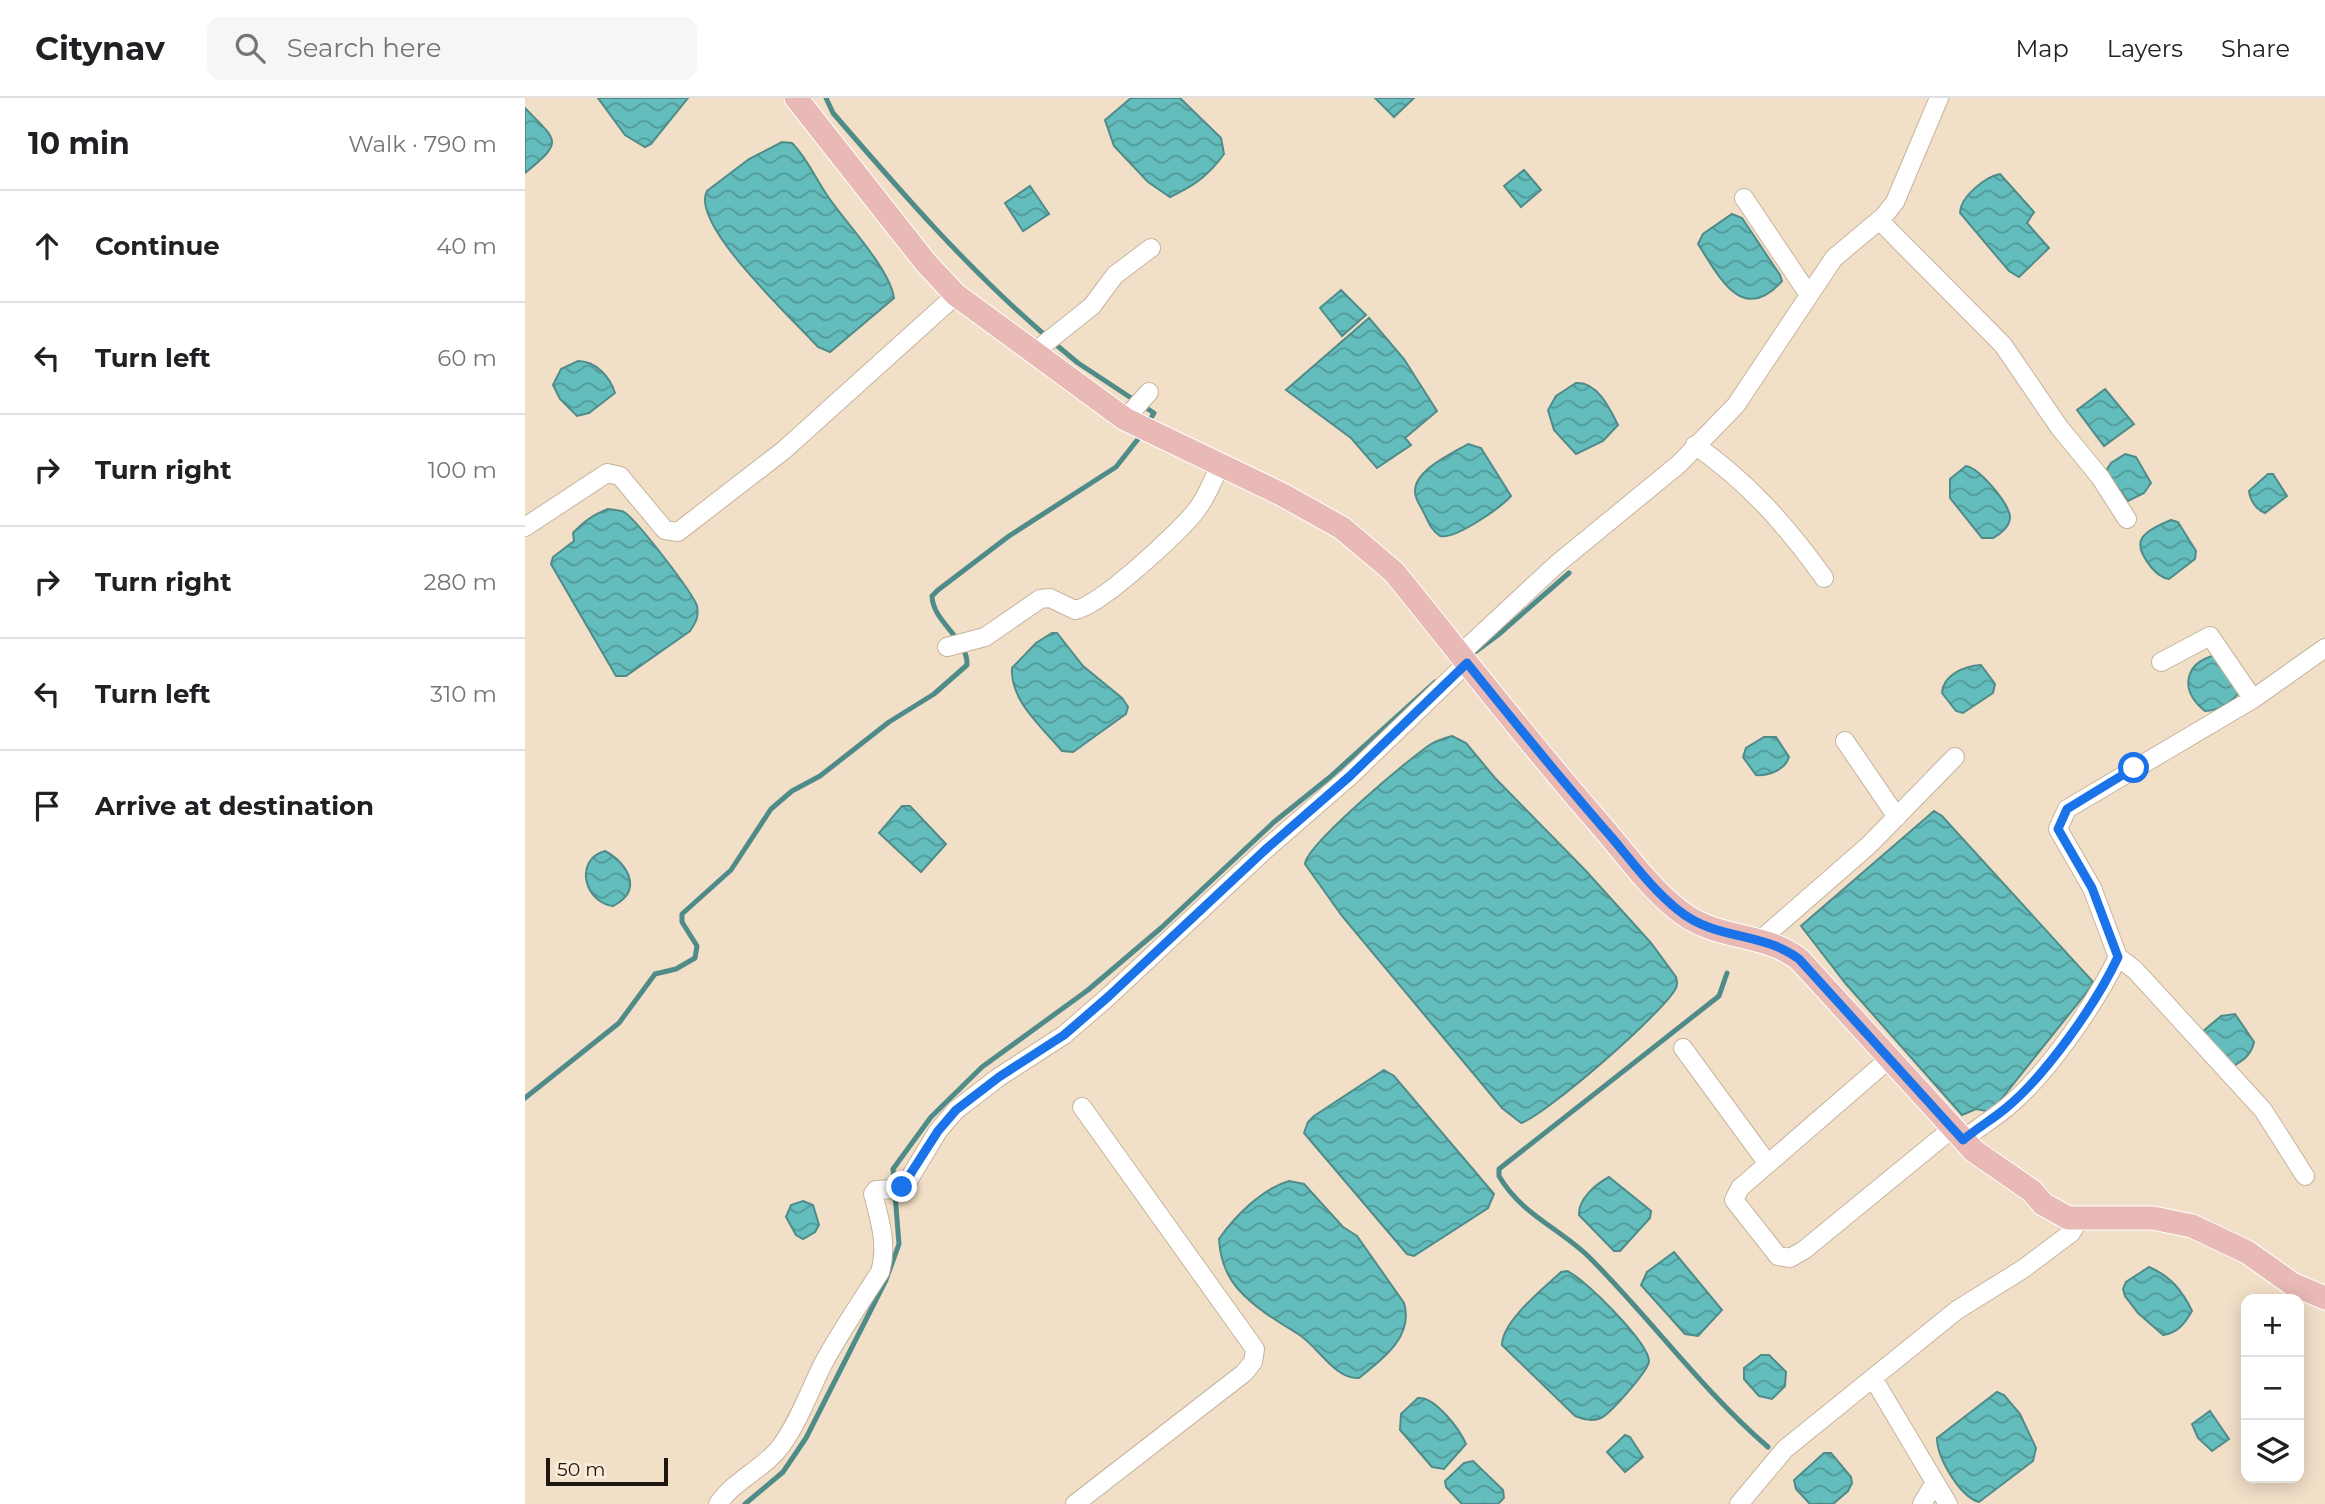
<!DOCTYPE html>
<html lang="en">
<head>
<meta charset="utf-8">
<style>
	:root { --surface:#fff; --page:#f6f6f6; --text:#202124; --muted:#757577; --line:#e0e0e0 }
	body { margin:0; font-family:Montserrat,sans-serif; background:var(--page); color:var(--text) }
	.controls { position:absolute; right:21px; bottom:21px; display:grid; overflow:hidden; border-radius:14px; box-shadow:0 4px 18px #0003 }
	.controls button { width:63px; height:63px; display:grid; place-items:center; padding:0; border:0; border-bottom:2px solid var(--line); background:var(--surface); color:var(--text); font:35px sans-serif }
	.scale { position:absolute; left:21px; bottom:18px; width:122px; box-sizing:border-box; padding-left:7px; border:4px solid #1e170f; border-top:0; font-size:19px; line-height:24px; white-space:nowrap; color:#1e170f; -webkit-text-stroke:5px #fcecda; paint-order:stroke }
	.stop { position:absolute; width:21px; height:21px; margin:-16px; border:5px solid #1a73e8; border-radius:50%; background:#fff }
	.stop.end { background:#1a73e8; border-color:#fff; box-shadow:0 2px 7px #0008 }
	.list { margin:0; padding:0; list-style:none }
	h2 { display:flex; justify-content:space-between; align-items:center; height:91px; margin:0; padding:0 28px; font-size:30px }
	h2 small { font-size:23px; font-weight:400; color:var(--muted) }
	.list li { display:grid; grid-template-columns:46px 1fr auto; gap:21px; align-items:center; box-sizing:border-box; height:112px; padding:0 28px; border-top:2px solid var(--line) }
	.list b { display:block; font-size:26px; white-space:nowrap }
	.list em { font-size:23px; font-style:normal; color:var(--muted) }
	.icon { flex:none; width:38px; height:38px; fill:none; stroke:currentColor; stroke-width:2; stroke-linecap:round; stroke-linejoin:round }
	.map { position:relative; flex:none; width:1800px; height:1406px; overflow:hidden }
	header { display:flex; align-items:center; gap:42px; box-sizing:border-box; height:98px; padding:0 35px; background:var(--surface); border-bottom:2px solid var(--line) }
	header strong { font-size:33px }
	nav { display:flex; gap:38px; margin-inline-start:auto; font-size:24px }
	.search { width:490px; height:63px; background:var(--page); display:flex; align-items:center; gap:18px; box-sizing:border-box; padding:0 24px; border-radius:14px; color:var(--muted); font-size:26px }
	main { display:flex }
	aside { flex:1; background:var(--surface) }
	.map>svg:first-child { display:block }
	.water { fill:url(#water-waves); stroke:#4f8b89; stroke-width:2 }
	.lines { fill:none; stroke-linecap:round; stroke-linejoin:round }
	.stream { stroke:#4f8b89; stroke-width:5 }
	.minor-casing { stroke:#c7b49e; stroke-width:20 }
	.major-casing { stroke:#fff; stroke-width:25 }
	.minor { stroke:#fff; stroke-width:18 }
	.major { stroke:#e8b9b5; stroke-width:23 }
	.route { stroke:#1a73e8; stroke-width:9 }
</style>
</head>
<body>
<header>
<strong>Citynav</strong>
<div class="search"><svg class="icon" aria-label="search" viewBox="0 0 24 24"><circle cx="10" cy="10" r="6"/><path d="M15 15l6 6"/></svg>Search here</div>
<nav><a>Map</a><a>Layers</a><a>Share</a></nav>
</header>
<main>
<aside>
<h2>10 min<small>Walk · 790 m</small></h2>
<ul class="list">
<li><svg class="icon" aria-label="ahead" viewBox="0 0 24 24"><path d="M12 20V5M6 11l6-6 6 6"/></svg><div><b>Continue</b></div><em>40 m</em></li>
<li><svg class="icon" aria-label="left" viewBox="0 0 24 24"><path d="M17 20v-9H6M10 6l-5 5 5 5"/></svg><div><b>Turn left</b></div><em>60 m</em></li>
<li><svg class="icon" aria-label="right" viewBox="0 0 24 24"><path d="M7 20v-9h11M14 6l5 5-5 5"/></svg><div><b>Turn right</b></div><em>100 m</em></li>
<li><svg class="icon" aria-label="right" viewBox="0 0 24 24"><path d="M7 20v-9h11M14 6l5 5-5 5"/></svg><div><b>Turn right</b></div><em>280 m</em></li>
<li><svg class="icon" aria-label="left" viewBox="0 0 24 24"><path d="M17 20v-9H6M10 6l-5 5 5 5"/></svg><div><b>Turn left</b></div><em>310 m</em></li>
<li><svg class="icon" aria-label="arrive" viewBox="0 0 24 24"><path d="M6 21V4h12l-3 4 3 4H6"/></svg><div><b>Arrive at destination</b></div></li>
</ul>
</aside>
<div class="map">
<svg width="1800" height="1406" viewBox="0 0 1800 1406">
	<defs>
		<pattern id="water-waves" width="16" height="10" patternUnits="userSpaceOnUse" patternTransform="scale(1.75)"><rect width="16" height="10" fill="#64bdbd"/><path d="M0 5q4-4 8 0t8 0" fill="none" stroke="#529998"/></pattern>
	</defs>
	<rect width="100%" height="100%" fill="#f2dfc8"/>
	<path class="water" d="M73,0H163L126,46L120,49L100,37Z
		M606,0H655L696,40L699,56C684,77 669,88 645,99L623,84L589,48L580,22Z
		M850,0H889L869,19Z
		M0,10C33,44 39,43 0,75Z
		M257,44L267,45C283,61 291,82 304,100C321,125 365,171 369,200L305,254L293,249C270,223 164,126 182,93L224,61Z
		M999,72L1016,92L996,109L979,88Z
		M1475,76L1509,114L1502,125L1524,150L1494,179L1484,173L1435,115C1435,99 1460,79 1475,76Z
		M505,88L524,116L498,133L480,105Z
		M1207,116L1217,120L1255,177L1257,183C1217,228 1194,178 1173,146L1178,136Z
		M816,192L841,217L817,238L795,210Z
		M844,220L879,261L912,313L880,340L886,347L852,370L826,340L761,292Z
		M53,263C71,263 85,279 90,295L64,315L52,318L35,301L28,287L36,271Z
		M1051,285C1072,283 1085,311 1093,327L1078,343L1051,356L1029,332L1023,312L1031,298Z
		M1580,291L1609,326L1579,348L1552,312Z
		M943,346L956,350L986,398C975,410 930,442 915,438C906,432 903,423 899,415C896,409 890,401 890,394C889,372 928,355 943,346Z
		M1600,356L1611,359L1626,385L1619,395L1603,403L1581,373L1586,365Z
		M1441,368C1454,370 1484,405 1485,419C1485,428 1476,436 1468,440H1457L1425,400V381Z
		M1743,376H1748L1762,398L1740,415C1732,412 1725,403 1724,393Z
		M83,411C88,412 94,412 99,414C111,421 168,495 172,508C174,519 171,524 165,533L101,578H91L26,466L28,459L49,443L48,435C59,423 68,417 83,411Z
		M1646,422L1653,424L1671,453L1670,461L1644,481C1636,480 1631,475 1626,469C1604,442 1618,434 1646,422Z
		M527,535H532L558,568L597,600L603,609L601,616L548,654L537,653C517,629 485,603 487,570L511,545Z
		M1690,557L1716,591C1710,603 1693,613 1680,613C1655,593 1658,566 1690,557Z
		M1456,567L1470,586L1468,595L1438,615L1431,613L1417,595C1418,577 1439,568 1456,567Z
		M927,638L941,645L970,680L1061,773L1126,845L1151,879C1152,884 1153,885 1151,890C1139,914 1022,1016 996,1025L977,1010L817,818L780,766C781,747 886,659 906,646C913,642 920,640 927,638Z
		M1239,639H1251L1264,659C1260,672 1243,678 1231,677L1218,659L1221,650Z
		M377,708H385L421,746L396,774L354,735Z
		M1409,713L1417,718L1569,885L1466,1014L1451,1011L1437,1017L1321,886L1276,828Z
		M80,753C104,766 118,793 88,808C60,805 48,762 80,753Z
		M1710,916L1729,944C1726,959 1715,964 1703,971L1676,935L1696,918Z
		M859,972L869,978L969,1096L963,1110L889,1158L882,1156L779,1035L783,1024L789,1018Z
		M1084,1079L1126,1113L1125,1120L1095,1153H1089L1054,1117C1053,1101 1071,1086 1084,1079Z
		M764,1083L779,1086L818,1129L832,1138L879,1205C889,1238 858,1261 834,1280C810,1282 792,1247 773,1236C752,1223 730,1210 713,1191C700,1176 695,1159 694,1141C710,1118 737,1091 764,1083Z
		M278,1103L288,1107L294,1127L290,1134L278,1141L271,1137L261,1119L266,1107Z
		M1149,1154L1197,1212L1173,1238L1160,1236L1116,1187L1122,1174Z
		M1624,1169C1645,1178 1657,1192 1667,1213C1660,1225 1653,1235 1638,1237L1613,1215L1600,1198L1598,1191L1601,1184Z
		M1042,1173C1059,1180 1123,1244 1124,1263C1124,1272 1085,1316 1076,1320C1067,1324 1058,1321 1050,1318L977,1247C977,1223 1019,1190 1036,1174Z
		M1236,1257H1244L1261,1274L1260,1288L1247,1301L1234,1298L1219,1281V1270Z
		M1472,1294L1479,1297L1495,1316L1511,1350L1508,1363L1454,1404C1434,1398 1412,1359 1412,1340Z
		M893,1300C910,1298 935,1332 941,1346L919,1371L907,1369L875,1332L876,1316Z
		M1685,1313L1704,1341L1687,1353L1673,1340L1667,1326Z
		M1100,1337L1105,1339L1118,1359L1100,1374L1082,1354Z
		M1299,1355H1306L1326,1379L1327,1385L1323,1393L1308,1406H1285L1271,1391L1269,1382Z
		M948,1363L978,1392L979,1400L973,1406H937L921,1389L920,1383L939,1365Z"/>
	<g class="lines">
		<path class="stream" d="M301,0L308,15C377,95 441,169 521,238
			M529,245L553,265L629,315L623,325
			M946,557L973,537L1044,475
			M1202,875L1194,898L974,1071V1078C996,1116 1034,1130 1064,1159C1126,1221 1177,1292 1243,1349
			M0,1000L94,925L130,876L151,871L170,860L172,848L157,824V816L206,772L246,711L267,693L295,678L364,624L409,596L442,567C443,540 408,525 407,498L413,492L484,438L591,369L617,336
			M220,1406L258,1374L281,1340L361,1182L374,1146L368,1071L406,1019L457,969L563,892L636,830L749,724L805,679L910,584"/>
		<g class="minor-casing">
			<path id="minor" d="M1219,100L1284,197
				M1354,122L1478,247L1534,329L1575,379L1602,421
				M508,255L567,208L590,177L626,150
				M600,321L624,294
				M1170,347C1223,384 1262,428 1299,480
				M0,429L82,375L95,378L140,432L153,434L259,352L431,197
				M422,549L460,539L515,501L525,500L550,512C574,509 653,435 670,414C681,400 688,383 695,366
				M935,556L1032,466L1154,366L1211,307L1309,160L1358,119L1370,104L1414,0
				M1636,564L1685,538L1728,601
				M1320,643L1372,719
				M1234,843L1344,747L1430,659
				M1593,859L1610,872L1738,1012L1780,1078
				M1158,950L1243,1066
				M1364,961L1215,1090L1209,1102L1253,1158L1265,1160L1279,1152L1428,1030
				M1438,1042C1452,1030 1468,1021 1481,1010C1522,977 1570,906 1593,859L1567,790L1533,731L1542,711L1728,601L1800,550
				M1348,1280L1423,1406
				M193,1406C210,1381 239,1371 256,1348C274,1323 284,1294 298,1266C315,1234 336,1204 355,1174C363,1148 355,1122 348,1096L351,1092L372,1091L381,1086L413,1033L431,1012L474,979L539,937L584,898L740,752L825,678L942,565
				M550,1406L719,1275L728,1264L730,1251L557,1009
				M1214,1406L1260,1351L1432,1212L1498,1171L1546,1135L1555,1120
				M1397,1406L1409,1386"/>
		</g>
		<g class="major-casing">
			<path id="major" d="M271,0L401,165L431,197L600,321L756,396L817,430L869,474C937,558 1003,644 1074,725C1099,754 1123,788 1153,812C1191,843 1236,833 1274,861L1449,1053L1507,1093L1518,1106L1543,1120H1628L1667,1128L1722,1154L1767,1186L1800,1200"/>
		</g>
		<use href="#minor" class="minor"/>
		<use href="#major" class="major"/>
	</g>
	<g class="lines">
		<path class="route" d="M377,1089L413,1033L431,1012L474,979L539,937L584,898L740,752L825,678L942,565C990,625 1038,684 1088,741C1108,765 1128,792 1153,812C1191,843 1237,833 1274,861L1438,1042C1452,1030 1468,1021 1481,1010C1521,977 1571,906 1593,859L1567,790L1533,731L1542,711L1609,670"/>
	</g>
</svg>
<div class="controls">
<button>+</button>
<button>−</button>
<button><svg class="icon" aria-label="layers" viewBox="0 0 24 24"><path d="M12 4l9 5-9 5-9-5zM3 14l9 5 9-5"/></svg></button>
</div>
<div class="scale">50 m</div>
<div class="stop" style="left:1609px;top:670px"></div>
<div class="stop end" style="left:377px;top:1089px"></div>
</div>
</main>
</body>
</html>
